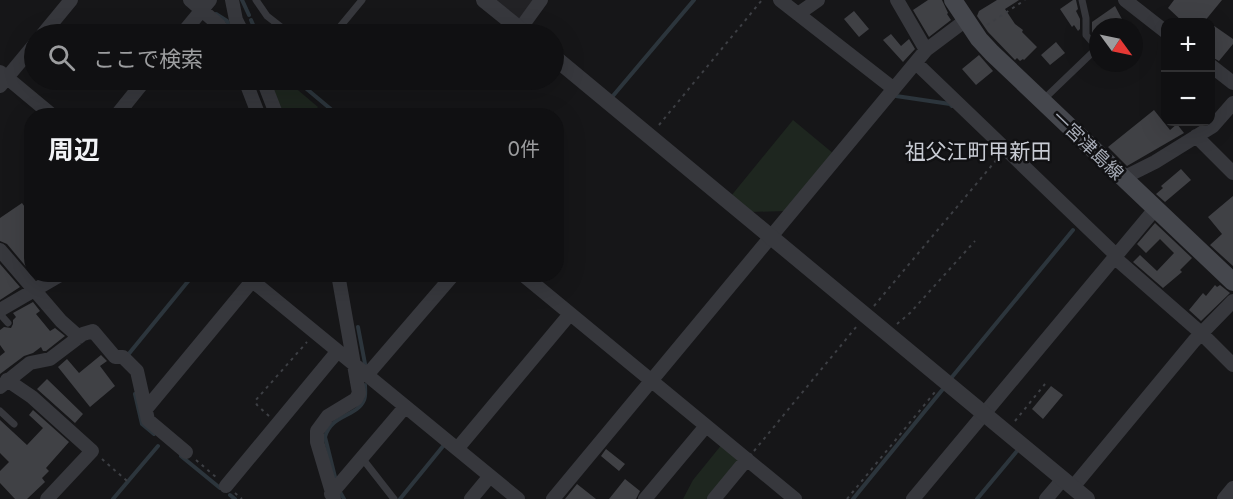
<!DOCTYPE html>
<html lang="ja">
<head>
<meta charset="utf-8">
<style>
	:root { --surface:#101012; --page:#1e1e20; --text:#f1f3f6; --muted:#9c9d9f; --line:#303032 }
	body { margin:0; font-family:Inter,"Noto Sans JP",sans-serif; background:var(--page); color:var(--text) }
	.controls { position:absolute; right:18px; top:18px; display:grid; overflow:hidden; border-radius:12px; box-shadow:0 6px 24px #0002 }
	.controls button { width:54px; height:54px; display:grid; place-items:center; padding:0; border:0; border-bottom:2px solid var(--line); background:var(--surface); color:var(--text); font:30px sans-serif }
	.compass { position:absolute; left:1089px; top:18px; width:54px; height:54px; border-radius:50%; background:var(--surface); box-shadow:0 6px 24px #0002; rotate:123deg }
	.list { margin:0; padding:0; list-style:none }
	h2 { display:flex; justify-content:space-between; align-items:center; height:78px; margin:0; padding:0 24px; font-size:26px }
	h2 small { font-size:20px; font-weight:400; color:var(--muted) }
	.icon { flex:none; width:33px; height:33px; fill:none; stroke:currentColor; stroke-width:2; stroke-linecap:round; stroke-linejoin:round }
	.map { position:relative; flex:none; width:1233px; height:499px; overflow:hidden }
	.search { position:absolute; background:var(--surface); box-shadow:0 6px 24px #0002; left:24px; top:24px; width:540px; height:66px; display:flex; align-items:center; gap:15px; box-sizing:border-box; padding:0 21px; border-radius:33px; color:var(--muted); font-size:22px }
	.panel { position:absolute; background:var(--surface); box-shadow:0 6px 24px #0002; left:24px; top:108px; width:540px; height:174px; border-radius:24px }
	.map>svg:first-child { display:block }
	.built { fill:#222225 }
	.green { fill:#1e261f }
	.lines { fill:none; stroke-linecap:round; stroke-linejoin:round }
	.stream { stroke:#2c353c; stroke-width:4 }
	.building { fill:#404145 }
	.path { stroke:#3d3f44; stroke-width:2; stroke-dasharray:3 4.5; stroke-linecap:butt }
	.service { stroke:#37383d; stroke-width:7 }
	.minor { stroke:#37383d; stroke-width:14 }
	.tertiary { stroke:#37383d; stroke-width:16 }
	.secondary { stroke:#45474d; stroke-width:18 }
	.labels { text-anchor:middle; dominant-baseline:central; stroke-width:5; stroke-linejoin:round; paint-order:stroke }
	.street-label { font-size:18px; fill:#a8adb8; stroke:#111113 }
	.quarter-label { font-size:21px; fill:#c9ccd4; stroke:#111113 }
</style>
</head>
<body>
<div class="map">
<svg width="1233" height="499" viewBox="0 0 1233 499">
	<rect width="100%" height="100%" fill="#161618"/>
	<path class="built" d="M494,0H537L523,19H517Z"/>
	<path class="green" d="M266,80H286L318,107L311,115H281Z
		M793,120L834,154L786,211L750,212L731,196Z
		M723,443L741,458L709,499H683L693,480Z"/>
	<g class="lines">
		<path class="stream" d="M242,0L249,15
			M216,14L227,21L232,34
			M251,20L257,34
			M296,80L339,116
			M896,96L950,104L952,106
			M612,97L694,0
			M358,327L366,369
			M127,356L194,274
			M952,377L1073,230
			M135,394L142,424L154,434
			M181,456L220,488
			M336,481L325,437C331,414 357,417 364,400C366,396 365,389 365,385
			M340,492L344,499
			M230,495L235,499
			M113,499L158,446
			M400,499L444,445
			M853,499L943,389
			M977,499L1017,451"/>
	</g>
	<path class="building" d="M928,0H942L948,13L947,14L951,20L929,37L913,10Z
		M997,0H1019L1005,9L1015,24L1023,30L1022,32L1037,47L1024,60L1023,59L1020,61L1017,58L1015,60L988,32L977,16L979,11Z
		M1073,0H1076L1078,9L1076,11L1080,19V29L1078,31L1074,25L1072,27L1060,9Z
		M1174,0H1222L1204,22H1183L1168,8Z
		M1115,6L1124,23L1119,27H1098V40L1092,33V22Z
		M854,11L869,29L859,37L844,19Z
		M1210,23L1233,39V44L1219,61L1210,56Z
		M891,34L901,46L909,39L915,49L903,62L883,40Z
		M1056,42L1065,53L1050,65L1041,55Z
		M979,55L993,71L976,85L962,69Z
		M1154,110L1170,130L1177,124L1184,133L1127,166L1108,147Z
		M1181,169L1191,180L1165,202L1156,194L1163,188L1161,186Z
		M1233,196V266L1210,245L1222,234L1208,217Z
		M22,203L32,217V265L28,269L7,244L0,241V218Z
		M1155,223L1192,258L1180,270L1182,272L1163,288L1133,262L1140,255L1157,271L1174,253L1160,239L1146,253L1137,244Z
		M0,264L20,287L0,300Z
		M1215,285L1217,287L1220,285L1230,293L1201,321L1189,310L1203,293L1206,296Z
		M33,302L40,311L36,314L50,331L55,328L65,336L46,351H43L41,347L33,353L24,356L0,374V356L5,352L0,345V330L4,327L11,328L13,324V320L16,317L13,313Z
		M101,355L107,361L100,366L115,386L90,407L58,367L67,359L79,373Z
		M47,379L83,414L75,423L37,389Z
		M1051,386L1063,395L1043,419L1032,409Z
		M33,410L69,442L46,468L49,471L42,478L45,482L27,499H15L0,483V471L9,462L0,453V420L27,445L43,428L29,415Z
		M606,449L625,464L619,471L601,456Z
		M625,479L640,491L636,499H609Z
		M577,484L596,499H565Z"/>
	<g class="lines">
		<path class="path" d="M987,25L1025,0
			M659,125L762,0
			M874,306L998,158
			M897,324L910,313L975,241
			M269,416L257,405L255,401L307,342
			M1015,421L1045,384
			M754,451L857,326
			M102,459L127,481
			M196,460L217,478
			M235,493L242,499
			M847,499L935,392"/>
		<path class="service" d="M256,0L267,16L290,34
			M334,34L362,0
			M1044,99L1095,50L1094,44L1086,35V18L1082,0
			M29,157L32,156
			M0,314L8,323
			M0,411L14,424
			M362,458L394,499"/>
		<path class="minor" d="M190,0L219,25L224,34
			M232,0L236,20L243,34
			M780,0L894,89
			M897,0L926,50
			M1125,0L1166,32
			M798,14L818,0
			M520,29L541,0
			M43,34L71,0
			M182,34L210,0
			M916,63L1116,255
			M1210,65L1233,83
			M0,72L53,116
			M245,80L259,116
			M263,80L277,116
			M0,86L34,45
			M116,116L145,80
			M1196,136L1233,173
			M1123,178L1155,162L1213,126L1233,103
			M0,250L61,321L79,337
			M1114,257L1201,333L1233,365
			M244,274L518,499
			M522,274L795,499
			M0,310L62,274
			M367,375L454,274
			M7,380L32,397L92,451L47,499
			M0,387L30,363L50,359L83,334L93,331L115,357H123L137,371L148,420L186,452
			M146,409L252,281
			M457,449L570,314
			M226,486L337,352
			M1073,487L1194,341L1233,301
			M331,494L405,407
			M334,499L317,442V431L328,416L356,399L359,393L338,274
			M471,499L490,476
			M553,499L926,50L966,20
			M645,499L706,426
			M714,499L747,459
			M913,499L1155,209
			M1046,499L1063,479
			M1224,499L1233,488"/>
		<path class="tertiary" d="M484,0L526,34
			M554,57L1087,499"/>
		<path class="secondary" d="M953,0L979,39L992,53L1233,282"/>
	</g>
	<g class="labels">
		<g class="street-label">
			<text transform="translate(1088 145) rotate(44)">一宮津島線</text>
		</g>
		<g class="quarter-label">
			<text x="978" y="151">祖父江町甲新田</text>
		</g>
	</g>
</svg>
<div class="controls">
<button>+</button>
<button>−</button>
</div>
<svg class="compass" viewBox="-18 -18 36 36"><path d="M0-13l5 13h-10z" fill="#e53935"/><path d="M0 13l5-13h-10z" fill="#9c9d9f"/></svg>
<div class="search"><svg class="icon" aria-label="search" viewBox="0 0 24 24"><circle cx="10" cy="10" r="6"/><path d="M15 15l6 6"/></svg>ここで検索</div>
<section class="panel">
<h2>周辺<small>0件</small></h2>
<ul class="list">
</ul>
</section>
</div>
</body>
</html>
